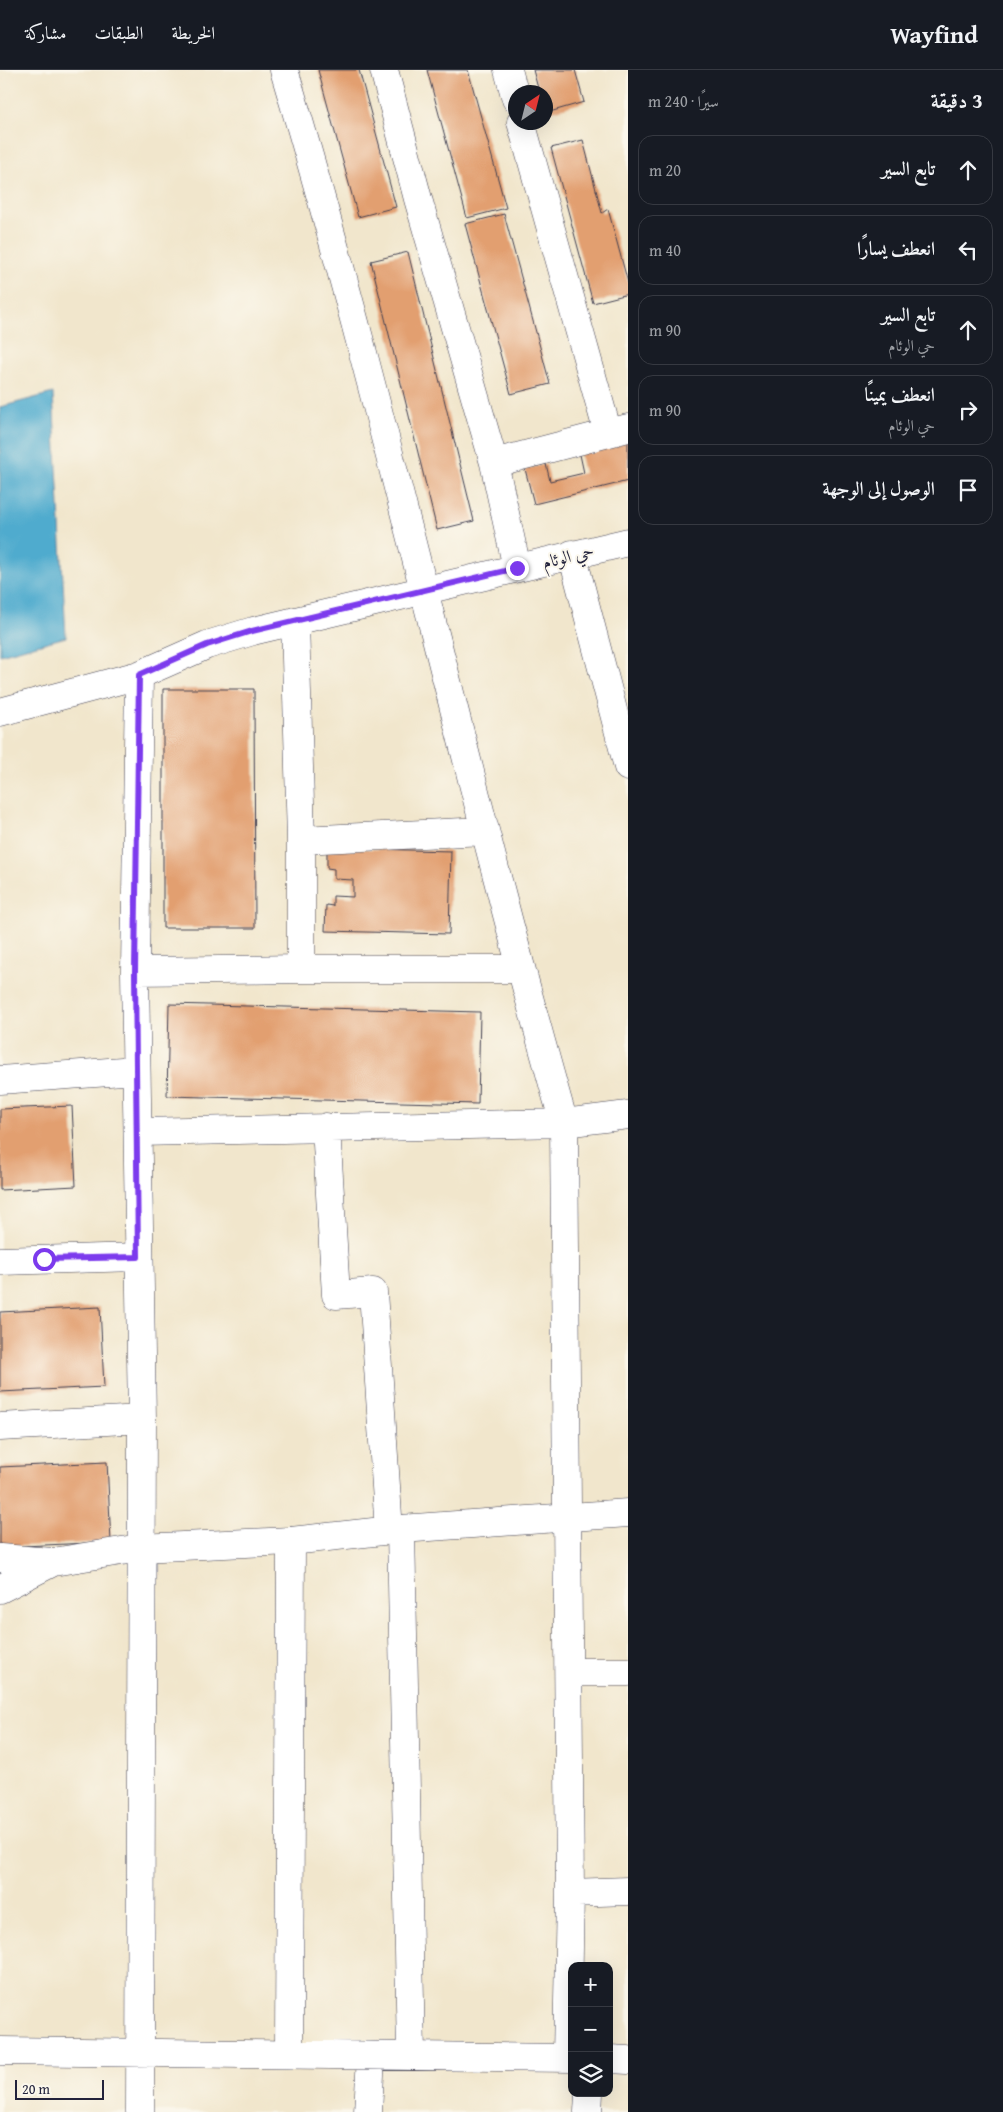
<!DOCTYPE html>
<html lang="ar">
<head>
<meta charset="utf-8">
<style>
	:root { --surface:#171b24; --page:#20242c; --text:#f1f3f6; --muted:#9ea1a6; --line:#363941 }
	body { margin:0; font-family:"Gentium Book Plus",Amiri,serif; background:var(--page); color:var(--text); direction:rtl }
	.controls { position:absolute; right:15px; bottom:15px; display:grid; overflow:hidden; border-radius:10px; box-shadow:0 5px 20px #0002 }
	.controls button { width:45px; height:45px; display:grid; place-items:center; padding:0; border:0; border-bottom:1px solid var(--line); background:var(--surface); color:var(--text); font:25px sans-serif }
	.compass { position:absolute; left:508px; top:15px; width:45px; height:45px; border-radius:50%; background:var(--surface); box-shadow:0 5px 20px #0002; rotate:35deg }
	.scale { position:absolute; left:15px; bottom:12px; width:89px; box-sizing:border-box; padding-left:5px; border:2px solid #22223b; border-top:0; font-size:14px; line-height:18px; white-space:nowrap; color:#22223b; -webkit-text-stroke:4px #fbf7ec; paint-order:stroke }
	.stop { position:absolute; width:15px; height:15px; margin:-11px; border:4px solid #7c3aed; border-radius:50%; background:#fff }
	.stop.end { background:#7c3aed; border-color:#fff; box-shadow:0 1px 5px #0008 }
	.list { margin:0; padding:0; list-style:none }
	h2 { display:flex; justify-content:space-between; align-items:center; height:65px; margin:0; padding:0 20px; font-size:21px }
	h2 small { font-size:16px; font-weight:400; color:var(--muted) }
	.list li { display:grid; grid-template-columns:32px 1fr auto; gap:15px; align-items:center; box-sizing:border-box; height:70px; margin:0 10px 10px; padding:0 10px; border:1px solid var(--line); border-radius:15px }
	.list b { display:block; font-size:19px; white-space:nowrap }
	.list p { margin:0; font-size:16px; white-space:nowrap; color:var(--muted) }
	.list em { font-size:16px; font-style:normal; color:var(--muted) }
	.icon { flex:none; width:28px; height:28px; fill:none; stroke:currentColor; stroke-width:2; stroke-linecap:round; stroke-linejoin:round }
	.map { position:relative; flex:none; width:628px; height:2042px; overflow:hidden; direction:ltr }
	header { display:flex; align-items:center; gap:30px; box-sizing:border-box; height:70px; padding:0 25px; background:var(--surface); border-bottom:1px solid var(--line) }
	header strong { font-size:24px }
	nav { display:flex; gap:28px; margin-inline-start:auto; font-size:18px }
	main { display:flex }
	aside { flex:1; background:var(--surface) }
	.map>svg:first-child { display:block }
	.water { fill:#50abce; stroke:#396684 }
	.building { fill:#e29f6f }
	.lines { fill:none; stroke-linecap:round; stroke-linejoin:round }
	.street-casing { stroke:#413f51; stroke-width:29 }
	.secondary-casing { stroke:#413f51; stroke-width:29 }
	.street { stroke:#fff; stroke-width:28 }
	.secondary { stroke:#fff; stroke-width:28 }
	.route { stroke:#7c3aed; stroke-width:6 }
	.labels { text-anchor:middle; dominant-baseline:central; stroke-width:4; stroke-linejoin:round; paint-order:stroke }
	.street-label { font-size:18px; fill:#22223b; stroke:#fbf7ec }
</style>
</head>
<body>
<header>
<strong>Wayfind</strong>
<nav><a>الخريطة</a><a>الطبقات</a><a>مشاركة</a></nav>
</header>
<main>
<aside>
<h2>3 دقيقة<small>سيرًا · 240 m</small></h2>
<ul class="list">
<li><svg class="icon" aria-label="ahead" viewBox="0 0 24 24"><path d="M12 20V5M6 11l6-6 6 6"/></svg><div><b>تابع السير</b></div><em>20 m</em></li>
<li><svg class="icon" aria-label="left" viewBox="0 0 24 24"><path d="M17 20v-9H6M10 6l-5 5 5 5"/></svg><div><b>انعطف يسارًا</b></div><em>40 m</em></li>
<li><svg class="icon" aria-label="ahead" viewBox="0 0 24 24"><path d="M12 20V5M6 11l6-6 6 6"/></svg><div><b>تابع السير</b><p>حي الوئام</p></div><em>90 m</em></li>
<li><svg class="icon" aria-label="right" viewBox="0 0 24 24"><path d="M7 20v-9h11M14 6l5 5-5 5"/></svg><div><b>انعطف يمينًا</b><p>حي الوئام</p></div><em>90 m</em></li>
<li><svg class="icon" aria-label="arrive" viewBox="0 0 24 24"><path d="M6 21V4h12l-3 4 3 4H6"/></svg><div><b>الوصول إلى الوجهة</b></div></li>
</ul>
</aside>
<div class="map">
<svg width="628" height="2042" viewBox="0 0 628 2042">
	<rect width="100%" height="100%" fill="#fbf7ec"/>
	<filter id="ink" filterUnits="userSpaceOnUse"><feTurbulence type="fractalNoise" baseFrequency=".02" numOctaves="2"/><feDisplacementMap in="SourceGraphic" scale="10" xChannelSelector="R" yChannelSelector="G"/><feConvolveMatrix kernelMatrix="1 2 1 2 8 2 1 2 1" color-interpolation-filters="sRGB"/></filter>
	<filter id="wash" filterUnits="userSpaceOnUse"><feTurbulence type="fractalNoise" baseFrequency=".0096" numOctaves="4" result="noise"/><feDisplacementMap in="SourceGraphic" scale="20" xChannelSelector="R" yChannelSelector="G"/><feGaussianBlur stdDeviation="1.12" result="paint"/><feColorMatrix in="noise" values="0 0 0 0 0 0 0 0 0 0 0 0 0 0 0 0 0 1.4 0 .05"/><feComposite in="paint" operator="in"/></filter>
	<g filter="url(#wash)">
		<rect width="100%" height="100%" fill="#f1e6cc"/>
		<path class="water" d="M53,323L66,567L0,585V337Z"/>
		<g id="blocks">
			<path class="building" d="M318,0H359L396,137L358,147Z
				M427,0H468L506,138L467,148Z
				M533,0H575L584,32L546,43V22H539Z
				M583,70L602,143L608,139L628,213V224L593,233L551,78Z
				M504,144L550,314L511,324L465,154Z
				M408,182L474,451L437,460L371,191Z
				M628,368V411L534,434L525,399L546,394L550,411L584,403L579,380Z
				M163,619H254L255,858H163Z
				M327,778L451,781L449,864L325,861L326,835L333,836V826L353,827V810L334,809V799L327,798Z
				M169,934L480,942L478,1034L167,1026Z
				M72,1036L76,1116L0,1120V1039Z
				M100,1237L104,1317L0,1322V1242Z
				M107,1392L111,1472L0,1477V1397Z"/>
		</g>
	</g>
	<g filter="url(#ink)">
		<use href="#blocks" fill-opacity="0" stroke="#413f51" stroke-width="1"/>
		<g class="lines">
			<g class="street-casing">
				<path id="street" d="M284,0C388,348 464,704 564,1053L628,1045
					M384,0L418,129L494,393L517,498
					M508,0L516,29
					M521,52L608,363
					M494,393L628,358
					M572,484L628,697
					M295,551L301,770V899H520
					M0,642L139,605
					M301,770L484,761
					M135,901L301,899
					M0,1010L136,1000
					M326,1057L336,1225L373,1222L389,1461
					M138,1062L564,1053L570,1823L567,1987
					M0,1191L138,1187
					M0,1357L142,1349
					M401,1459L411,1985
					M569,1602H628
					M570,1823L628,1821
					M0,1981L572,1988
					M289,1983L291,1471
					M609,1989L628,1990
					M140,2042L142,1349L135,901L139,605L207,575L253,561L628,472
					M368,2042L371,1986
					M588,2042L589,2023"/>
			</g>
			<g class="secondary-casing">
				<path id="secondary" d="M0,1488L53,1492L140,1478L291,1471L401,1459L628,1443
					M0,1519L53,1492"/>
			</g>
			<use href="#street" class="street"/>
			<use href="#secondary" class="secondary"/>
		</g>
	</g>
	<g class="lines" filter="url(#ink)">
		<path class="route" d="M44,1189L138,1187L135,901L139,605L207,575L252,561L517,498"/>
	</g>
	<g class="labels">
		<g class="street-label">
			<text transform="translate(568 486) rotate(-14)">حي الوئام</text>
		</g>
	</g>
</svg>
<div class="controls">
<button>+</button>
<button>−</button>
<button><svg class="icon" aria-label="layers" viewBox="0 0 24 24"><path d="M12 4l9 5-9 5-9-5zM3 14l9 5 9-5"/></svg></button>
</div>
<svg class="compass" viewBox="-18 -18 36 36"><path d="M0-13l5 13h-10z" fill="#e53935"/><path d="M0 13l5-13h-10z" fill="#9ea1a6"/></svg>
<div class="scale">20 m</div>
<div class="stop" style="left:44px;top:1189px"></div>
<div class="stop end" style="left:517px;top:498px"></div>
</div>
</main>
</body>
</html>
